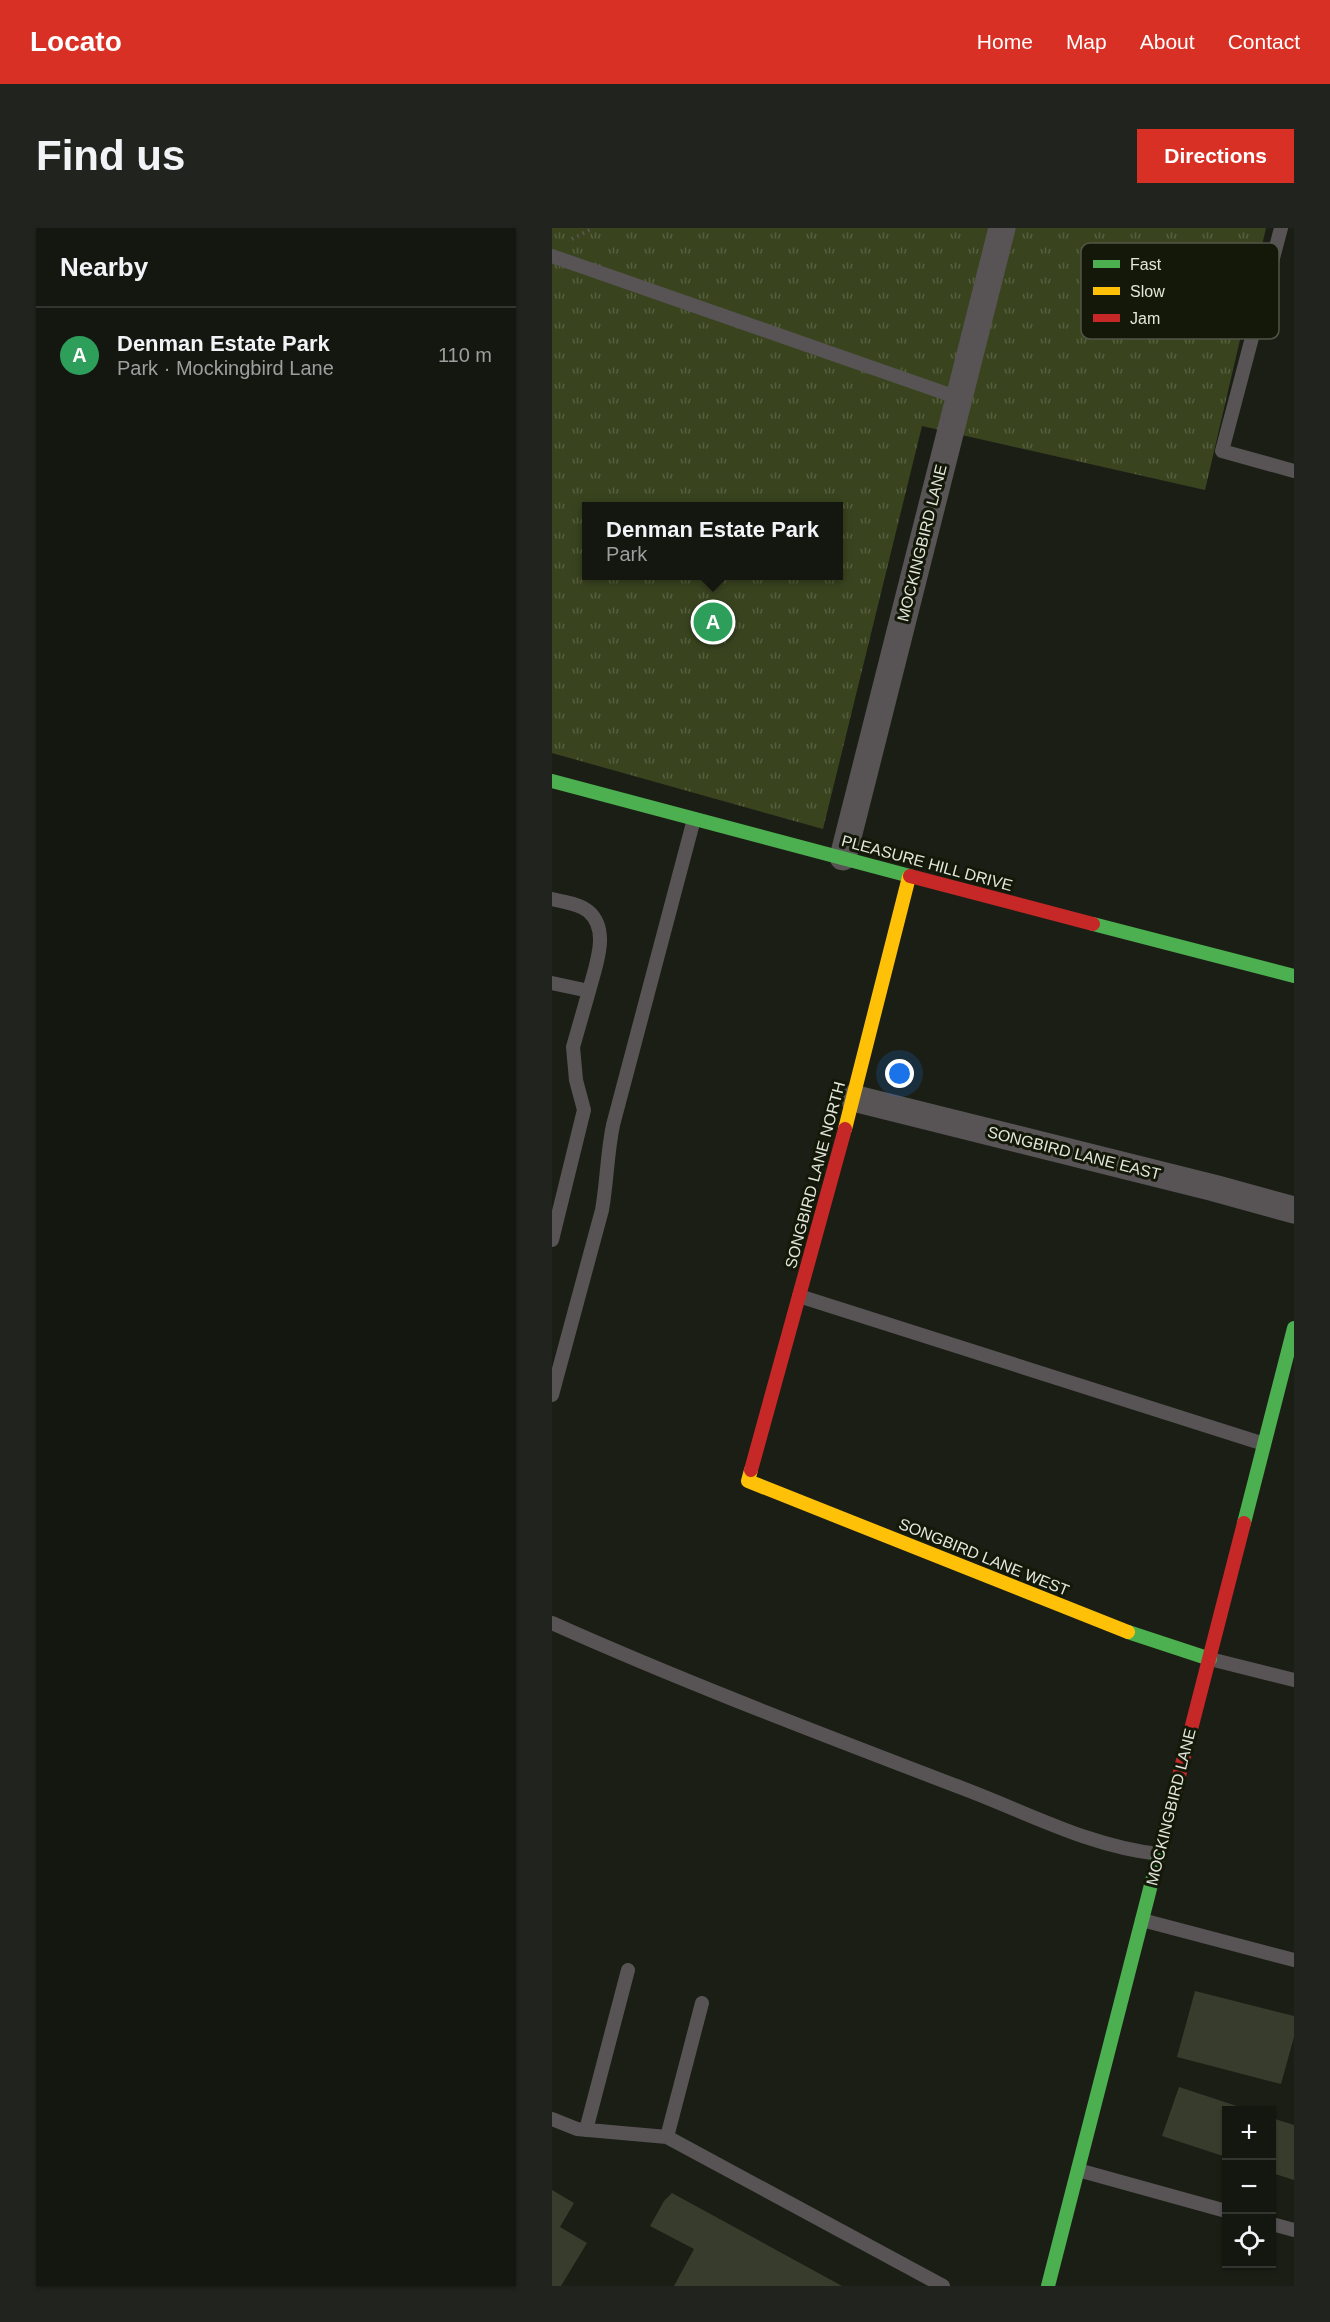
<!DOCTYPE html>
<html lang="en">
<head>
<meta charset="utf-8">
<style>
	:root { --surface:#141610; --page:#21231e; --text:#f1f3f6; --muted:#9d9f9f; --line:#333530; --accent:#d93025 }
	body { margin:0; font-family:Helvetica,sans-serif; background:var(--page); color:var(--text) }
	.controls { position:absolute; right:18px; bottom:18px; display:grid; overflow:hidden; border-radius:0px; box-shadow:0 2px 4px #0004 }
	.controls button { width:54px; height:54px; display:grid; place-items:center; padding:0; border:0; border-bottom:2px solid var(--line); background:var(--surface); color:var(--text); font:30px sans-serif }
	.you { position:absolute; left:348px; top:846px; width:21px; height:21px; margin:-15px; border:4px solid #fff; border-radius:50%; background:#1a73e8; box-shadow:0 0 0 9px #1a73e833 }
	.badge { display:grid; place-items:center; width:39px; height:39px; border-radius:50%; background:var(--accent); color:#fff; font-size:20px; font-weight:700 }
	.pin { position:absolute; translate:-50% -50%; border:3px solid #fff; box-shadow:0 2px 6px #0006 }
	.popup { position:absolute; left:30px; top:274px; width:261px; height:78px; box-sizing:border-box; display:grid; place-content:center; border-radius:0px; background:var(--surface); filter:drop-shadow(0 2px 4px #0005); font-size:20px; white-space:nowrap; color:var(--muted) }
	.popup b { font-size:22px; color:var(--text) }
	.popup::after { content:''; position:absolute; left:50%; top:100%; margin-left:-12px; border:12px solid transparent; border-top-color:var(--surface) }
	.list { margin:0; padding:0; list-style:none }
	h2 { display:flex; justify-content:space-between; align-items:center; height:78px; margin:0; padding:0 24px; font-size:26px }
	h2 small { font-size:20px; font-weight:400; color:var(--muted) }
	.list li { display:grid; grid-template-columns:39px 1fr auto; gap:18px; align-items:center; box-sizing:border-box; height:96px; padding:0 24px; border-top:2px solid var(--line) }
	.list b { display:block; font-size:22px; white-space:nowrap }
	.list p { margin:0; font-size:20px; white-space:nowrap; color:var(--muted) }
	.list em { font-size:20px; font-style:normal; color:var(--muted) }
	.icon { flex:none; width:33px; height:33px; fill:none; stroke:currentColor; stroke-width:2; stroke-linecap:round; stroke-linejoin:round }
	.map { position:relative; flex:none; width:742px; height:2058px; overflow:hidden; border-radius:0px }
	header { display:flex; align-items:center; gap:36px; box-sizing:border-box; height:84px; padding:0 30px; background:var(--accent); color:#fff }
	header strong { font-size:28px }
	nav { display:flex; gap:33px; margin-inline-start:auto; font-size:21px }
	.intro { display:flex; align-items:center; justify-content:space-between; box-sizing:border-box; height:144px; padding:0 36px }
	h1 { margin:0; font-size:42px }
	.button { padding:15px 27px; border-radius:0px; background:var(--accent); color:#fff; font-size:21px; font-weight:700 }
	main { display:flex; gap:36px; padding:0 36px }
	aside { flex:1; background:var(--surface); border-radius:0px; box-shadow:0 2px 4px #0004 }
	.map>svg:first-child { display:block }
	.park { fill:url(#park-tufts); fill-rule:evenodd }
	.building { fill:#383c2c }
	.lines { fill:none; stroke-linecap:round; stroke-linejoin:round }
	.path { stroke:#5a5856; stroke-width:4; stroke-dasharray:1.5 4.5; stroke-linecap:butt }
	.lane { stroke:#585455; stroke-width:14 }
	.street { stroke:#585455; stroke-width:27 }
	.fast { stroke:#4caf50; stroke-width:14 }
	.slow { stroke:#ffc107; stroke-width:14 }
	.jam { stroke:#c62828; stroke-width:14 }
	.labels { text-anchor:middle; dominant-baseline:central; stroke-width:6; stroke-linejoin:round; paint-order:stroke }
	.street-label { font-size:16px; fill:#e3e7dc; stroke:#131808 }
	.key { fill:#131808; stroke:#515648; stroke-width:1.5 }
	.key-label { font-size:16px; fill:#e3e7dc }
</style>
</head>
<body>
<header>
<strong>Locato</strong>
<nav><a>Home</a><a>Map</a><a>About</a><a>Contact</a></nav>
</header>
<div class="intro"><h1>Find us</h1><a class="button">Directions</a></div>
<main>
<aside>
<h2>Nearby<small></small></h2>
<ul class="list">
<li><span class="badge" style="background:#2e9e5b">A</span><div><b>Denman Estate Park</b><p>Park · Mockingbird Lane</p></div><em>110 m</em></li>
</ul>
</aside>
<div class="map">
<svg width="742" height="2058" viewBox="0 0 742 2058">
	<defs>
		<pattern id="park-tufts" width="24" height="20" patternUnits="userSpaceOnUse" patternTransform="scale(1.5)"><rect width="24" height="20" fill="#39441f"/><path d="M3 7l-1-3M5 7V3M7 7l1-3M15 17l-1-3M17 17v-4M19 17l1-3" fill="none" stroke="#565f3f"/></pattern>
	</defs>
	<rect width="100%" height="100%" fill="#1b1e15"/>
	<path class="park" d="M0,0H714L653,262L370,198L271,601L0,525ZM35,278H287V348H35Z"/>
	<path class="building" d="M643,1763L742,1788V1809L729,1856L625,1829Z
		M627,1859L697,1882H674V1929L610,1908Z
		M720,1890L742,1897V1952L720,1945Z
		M0,1962L22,1975L8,1999L35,2015L9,2058H0Z
		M120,1965L290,2058H122L142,2021L98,1998L112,1973Z"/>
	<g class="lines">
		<path class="path" d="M20,11L41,0"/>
		<path class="lane" d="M729,0L670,223L742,243
			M0,28L407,170
			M0,671C11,674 26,675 36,683C59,702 43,739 37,763
			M0,755L37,763L21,819L24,852L32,882L0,1012
			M247,1068L712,1216
			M0,1167L50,982C55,954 55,926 61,897L142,591
			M0,1395C134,1455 272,1507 410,1560C474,1584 538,1619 607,1626
			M658,1431L742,1452
			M590,1692L742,1732
			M0,1891L25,1901L115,1909L391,2058
			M34,1902L76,1742
			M115,1909L150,1775
			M526,1942L674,1983
			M720,1996L742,2002"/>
		<path class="street" d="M291,629L450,0
			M301,870L662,960L742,982"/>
		<path class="fast" d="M0,553L358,648
			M541,696L742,748
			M692,1295L742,1100
			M576,1404L658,1431
			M496,2058L610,1614"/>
		<path class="slow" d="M293,901L357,649
			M199,1242L196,1253L576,1404"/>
		<path class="jam" d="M358,648L541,696
			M199,1242L293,901
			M610,1614L692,1295"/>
	</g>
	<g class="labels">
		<g class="street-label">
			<text transform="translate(370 315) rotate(-76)">MOCKINGBIRD LANE</text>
			<text transform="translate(375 635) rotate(15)">PLEASURE HILL DRIVE</text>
			<text transform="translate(522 925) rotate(14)">SONGBIRD LANE EAST</text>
			<text transform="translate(263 947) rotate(-75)">SONGBIRD LANE NORTH</text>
			<text transform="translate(432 1329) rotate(22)">SONGBIRD LANE WEST</text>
			<text transform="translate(619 1579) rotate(-76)">MOCKINGBIRD LANE</text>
		</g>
	</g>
	<rect x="529" y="15" width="198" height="96" rx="9" class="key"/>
	<rect x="541" y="32" width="27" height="8" fill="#4caf50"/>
	<rect x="541" y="59" width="27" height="8" fill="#ffc107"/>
	<rect x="541" y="86" width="27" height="8" fill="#c62828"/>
	<g class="key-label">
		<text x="578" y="42">Fast</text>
		<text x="578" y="69">Slow</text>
		<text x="578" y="96">Jam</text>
	</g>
</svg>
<div class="controls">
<button>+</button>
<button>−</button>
<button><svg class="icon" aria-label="locate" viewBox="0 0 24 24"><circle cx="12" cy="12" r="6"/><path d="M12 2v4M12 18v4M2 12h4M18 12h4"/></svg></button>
</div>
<div class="you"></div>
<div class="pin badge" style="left:161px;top:394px;background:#2e9e5b">A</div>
<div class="popup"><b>Denman Estate Park</b>Park</div>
</div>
</main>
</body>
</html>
